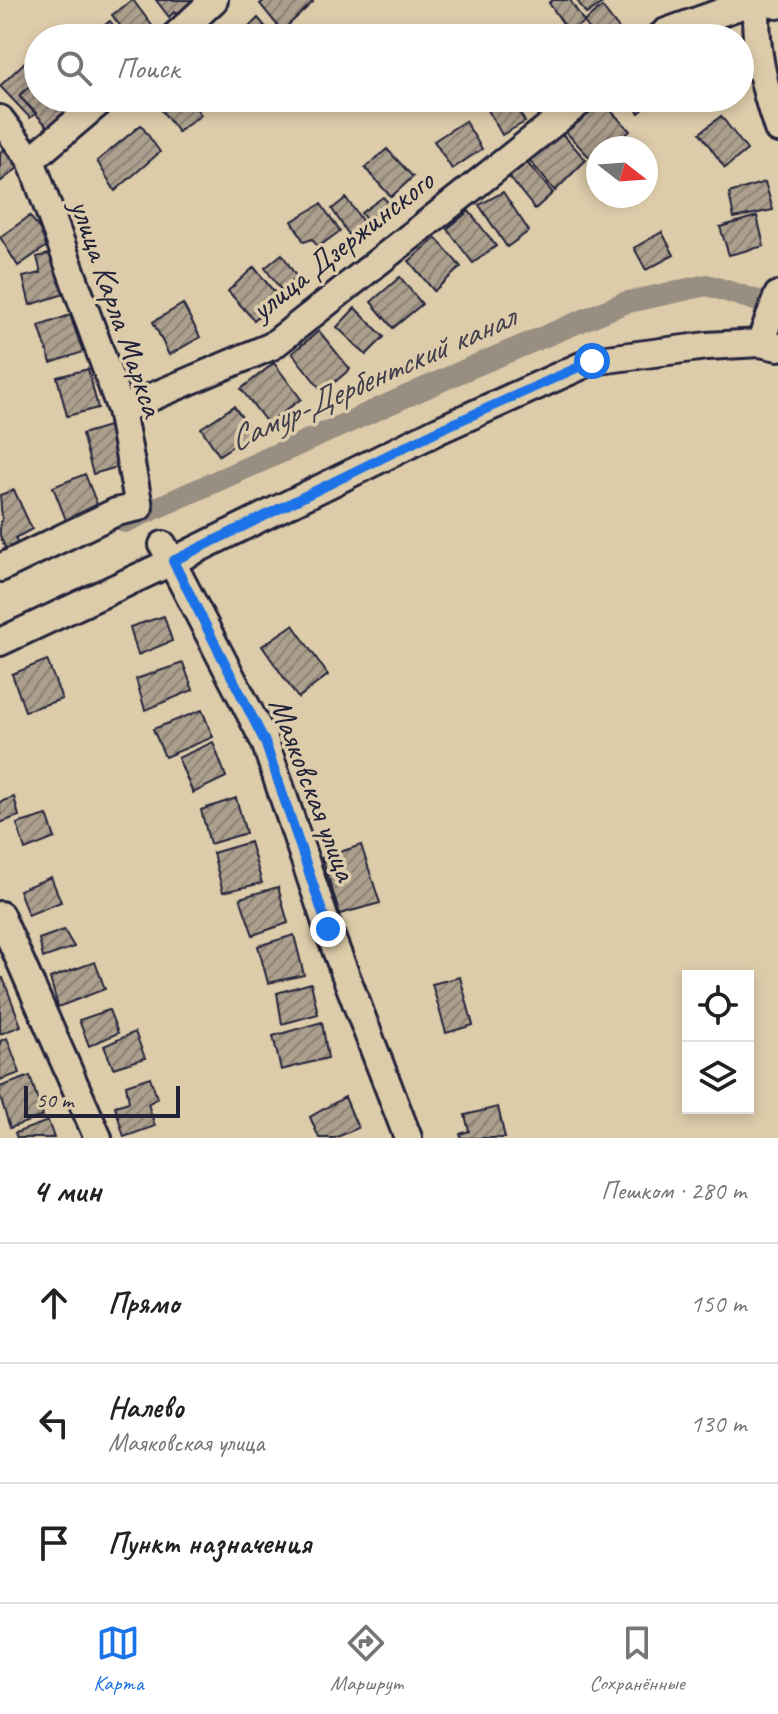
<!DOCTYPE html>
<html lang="ru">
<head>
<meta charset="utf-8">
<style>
	:root { --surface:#fff; --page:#f2f2f2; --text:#222; --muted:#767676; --line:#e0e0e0; --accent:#1a73e8 }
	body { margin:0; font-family:Caveat,sans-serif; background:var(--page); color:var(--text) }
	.controls { position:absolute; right:24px; bottom:24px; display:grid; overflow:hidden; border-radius:0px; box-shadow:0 4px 12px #0003 }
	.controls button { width:72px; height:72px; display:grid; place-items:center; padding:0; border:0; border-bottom:2px solid var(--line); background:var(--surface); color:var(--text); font:40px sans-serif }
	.compass { position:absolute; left:586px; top:136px; width:72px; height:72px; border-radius:50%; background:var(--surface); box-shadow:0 4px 12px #0003; rotate:107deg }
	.scale { position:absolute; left:24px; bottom:20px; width:156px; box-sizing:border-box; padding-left:8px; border:4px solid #22223b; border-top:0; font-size:22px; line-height:28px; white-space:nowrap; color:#22223b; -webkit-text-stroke:6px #dca; paint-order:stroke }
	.stop { position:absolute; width:24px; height:24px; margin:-18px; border:6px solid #1a73e8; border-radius:50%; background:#fff }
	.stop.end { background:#1a73e8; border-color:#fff; box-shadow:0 2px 8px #0008 }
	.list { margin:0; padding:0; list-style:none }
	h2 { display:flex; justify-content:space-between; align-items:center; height:104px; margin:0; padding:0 32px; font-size:34px }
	h2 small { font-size:26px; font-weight:400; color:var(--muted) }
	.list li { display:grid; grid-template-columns:52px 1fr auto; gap:24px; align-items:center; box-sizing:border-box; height:120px; padding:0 32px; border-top:2px solid var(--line) }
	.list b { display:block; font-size:30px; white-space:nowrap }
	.list p { margin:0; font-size:26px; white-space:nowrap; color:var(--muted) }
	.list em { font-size:26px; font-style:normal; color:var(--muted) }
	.icon { flex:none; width:44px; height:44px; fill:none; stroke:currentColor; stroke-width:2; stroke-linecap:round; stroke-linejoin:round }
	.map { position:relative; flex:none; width:778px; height:1138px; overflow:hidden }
	.search { position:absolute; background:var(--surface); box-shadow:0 4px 12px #0003; left:24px; right:24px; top:24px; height:88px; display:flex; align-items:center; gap:20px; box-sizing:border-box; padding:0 28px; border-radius:44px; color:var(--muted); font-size:30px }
	.sheet { height:464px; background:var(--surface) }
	nav { display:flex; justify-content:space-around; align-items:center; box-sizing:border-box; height:112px; border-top:2px solid var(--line); background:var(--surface); font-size:22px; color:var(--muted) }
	nav a { display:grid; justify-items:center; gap:4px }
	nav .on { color:var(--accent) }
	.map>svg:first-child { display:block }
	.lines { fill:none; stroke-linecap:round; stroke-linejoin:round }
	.canal { stroke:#988e81; stroke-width:22 }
	.building { fill:url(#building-hatch); stroke:#22223b; stroke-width:2 }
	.minor-casing { stroke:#22223b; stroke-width:32 }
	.minor { stroke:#dca; stroke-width:26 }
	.route { stroke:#1a73e8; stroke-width:10 }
	.labels { text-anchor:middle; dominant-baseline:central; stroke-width:7; stroke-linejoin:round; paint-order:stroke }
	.street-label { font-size:32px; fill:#22223b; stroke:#dca }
	.water-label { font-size:34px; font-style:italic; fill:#403d4c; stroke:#dca }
</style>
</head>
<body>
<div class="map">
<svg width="778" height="1138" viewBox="0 0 778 1138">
	<defs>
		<pattern id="building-hatch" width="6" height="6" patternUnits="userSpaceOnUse" patternTransform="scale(2)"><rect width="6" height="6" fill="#ac9f8d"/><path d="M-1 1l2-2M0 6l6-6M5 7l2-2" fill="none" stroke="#8c8174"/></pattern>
	</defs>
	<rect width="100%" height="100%" fill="#dca"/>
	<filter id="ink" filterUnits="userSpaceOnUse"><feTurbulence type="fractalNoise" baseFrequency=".0125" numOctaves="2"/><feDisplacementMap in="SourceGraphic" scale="16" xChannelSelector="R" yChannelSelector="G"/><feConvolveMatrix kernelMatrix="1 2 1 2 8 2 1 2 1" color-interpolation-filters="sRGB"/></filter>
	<g filter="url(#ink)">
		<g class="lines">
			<path class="canal" d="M125,522L472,367L624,303L707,285L778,307"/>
		</g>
		<path class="building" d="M133,0L159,35L155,38H129L112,15Z
			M156,0H195L181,21L174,12L169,17Z
			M265,0H311L313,2L282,31L260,4Z
			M553,0H570L584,22L569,32L549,3Z
			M577,0H607L586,14Z
			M602,7L626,38H596L584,22Z
			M258,18L275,38H238Z
			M110,21L123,38H94L92,35Z
			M28,59L38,70V78L19,96L36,113L30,118L0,86Z
			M38,79V98H80L48,127L19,96Z
			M170,98H189L201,115L178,132L159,107Z
			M322,98H350L327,109Z
			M492,98H511L525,122L502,135L484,103Z
			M520,98H548L526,109Z
			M596,98H599L630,131L611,148H598V160L595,163L561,127Z
			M627,98H656L639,113Z
			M721,116L747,150L725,168L700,133Z
			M465,121L482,149L452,169L434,141Z
			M141,125L160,152L115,191L97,161Z
			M556,127L586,160L555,191L525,155Z
			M4,149L19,167L0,182V152Z
			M387,149L413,177L391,197L365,168Z
			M524,159L553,193L535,209L507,174Z
			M765,182L773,210L734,218L729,193Z
			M503,192L529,231L507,247L479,205Z
			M383,197L395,210L372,227L361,213Z
			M346,198L368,229L353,241L332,209Z
			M321,204L340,231L318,247L312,239L304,242L292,221Z
			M469,211L496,246L473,263L447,229Z
			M30,216L50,244L18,266L0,237Z
			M757,216L764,246L729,255L720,227Z
			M662,232L674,255L646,270L634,248Z
			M436,238L461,267L434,291L409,261Z
			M57,252L67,293L30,305L23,277L41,273L37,257Z
			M282,254L297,278L281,290L265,268Z
			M254,267L279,298L254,320L228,291Z
			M400,277L422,304L393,328L371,302Z
			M183,304L200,337L169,355L153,322Z
			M355,308L384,337L366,355L337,327Z
			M70,315L83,352L51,363L39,326Z
			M319,331L350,369L323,392L292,353Z
			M274,363L301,399L268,424L241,389Z
			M88,369L98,408L67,416L57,377Z
			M234,406L253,433L219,455L201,428Z
			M109,426L121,466L93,474L82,434Z
			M85,474L98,507L66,520L53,487Z
			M14,490L32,529L15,538L18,545L6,549L0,536V522L2,520L0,495Z
			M164,616L172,641L138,655L130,627Z
			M293,625L328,675L298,698L262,646Z
			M47,660L62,699L25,711L12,674Z
			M183,663L193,690L145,710L136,679Z
			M202,710L213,737L165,757L153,729Z
			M213,742L226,777L193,793L178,758Z
			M14,797L19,816L0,823V802Z
			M236,798L246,833L210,844L201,810Z
			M47,815L55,838L25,850L17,824Z
			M250,842L262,883L223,892L213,853Z
			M361,845L380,903L340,914L322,858Z
			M51,877L61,902L28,915L19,890Z
			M278,887L288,923L253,935L240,898Z
			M64,930L74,947L43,958L39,939Z
			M294,935L304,975L268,983L258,946Z
			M95,962L105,989L58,1007L50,978Z
			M460,977L473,1025L446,1033L432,984Z
			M3,978L21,1026L0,1034V979Z
			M311,983L318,1014L282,1024L277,993Z
			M109,1010L118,1033L89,1046L79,1020Z
			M322,1022L328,1058L281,1070L273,1036Z
			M135,1032L145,1058L113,1068L104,1046Z
			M7,1038L20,1073L0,1080V1041Z
			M30,1076L43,1116L10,1128L0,1096V1087Z
			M150,1077L157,1098L148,1104L155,1126L124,1137L115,1106L129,1102L126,1085Z
			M345,1097L358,1128L335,1138H319L310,1117Z
			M498,1107L505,1138H461L460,1134L469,1131L465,1115Z
			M48,1121L54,1138H17L15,1133Z"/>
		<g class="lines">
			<g class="minor-casing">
				<path id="minor" d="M757,0C753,44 764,88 778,129
					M173,38L214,0
					M659,38L666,32L756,0L778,5
					M0,119L31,160L121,410L139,507L116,512L0,568
					M31,160L104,98
					M760,343L778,295
					M121,410L272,346L585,98
					M163,545L265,742L328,929L408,1138
					M0,642L173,561L439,430L592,361L707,346L760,343L778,347
					M0,915L98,1138"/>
			</g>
			<use href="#minor" class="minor"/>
		</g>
	</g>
	<g class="lines" filter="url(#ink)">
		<path class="route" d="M328,929L265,742L173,561L439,430L592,361"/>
	</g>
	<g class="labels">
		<g class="street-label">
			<text transform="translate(342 245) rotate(-38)">улица Дзержинского</text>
			<text transform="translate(117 308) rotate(71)">улица Карла Маркса</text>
			<text transform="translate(313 789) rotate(69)">Маяковская улица</text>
		</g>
		<g class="water-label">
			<text transform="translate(371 378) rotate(-24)">Самур-Дербентский канал</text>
		</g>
	</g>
</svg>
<div class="controls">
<button><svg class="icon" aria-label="locate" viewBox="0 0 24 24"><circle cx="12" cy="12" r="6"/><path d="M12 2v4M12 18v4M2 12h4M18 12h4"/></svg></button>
<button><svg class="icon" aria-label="layers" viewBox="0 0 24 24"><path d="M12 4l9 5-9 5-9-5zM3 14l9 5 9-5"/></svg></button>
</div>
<svg class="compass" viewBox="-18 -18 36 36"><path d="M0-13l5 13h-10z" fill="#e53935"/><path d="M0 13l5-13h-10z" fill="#767676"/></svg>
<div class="scale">50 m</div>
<div class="stop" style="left:592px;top:361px"></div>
<div class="stop end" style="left:328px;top:929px"></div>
<div class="search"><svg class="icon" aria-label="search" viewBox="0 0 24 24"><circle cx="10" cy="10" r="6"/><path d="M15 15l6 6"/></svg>Поиск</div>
</div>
<section class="sheet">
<h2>4 мин<small>Пешком · 280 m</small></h2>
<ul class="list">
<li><svg class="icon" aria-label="ahead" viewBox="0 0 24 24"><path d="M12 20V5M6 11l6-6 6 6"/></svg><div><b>Прямо</b></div><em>150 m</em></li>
<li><svg class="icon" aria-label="left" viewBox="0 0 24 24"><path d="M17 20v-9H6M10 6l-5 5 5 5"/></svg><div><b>Налево</b><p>Маяковская улица</p></div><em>130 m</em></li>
<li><svg class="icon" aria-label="arrive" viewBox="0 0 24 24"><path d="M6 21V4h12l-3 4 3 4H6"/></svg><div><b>Пункт назначения</b></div></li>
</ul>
</section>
<nav>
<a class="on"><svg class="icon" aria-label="map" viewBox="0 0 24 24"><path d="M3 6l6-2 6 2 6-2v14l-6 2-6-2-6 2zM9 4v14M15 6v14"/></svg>Карта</a>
<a><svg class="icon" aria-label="directions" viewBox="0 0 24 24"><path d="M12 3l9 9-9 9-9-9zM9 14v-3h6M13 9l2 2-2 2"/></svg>Маршрут</a>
<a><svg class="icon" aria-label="saved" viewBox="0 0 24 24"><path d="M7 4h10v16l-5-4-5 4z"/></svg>Сохранённые</a>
</nav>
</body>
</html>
